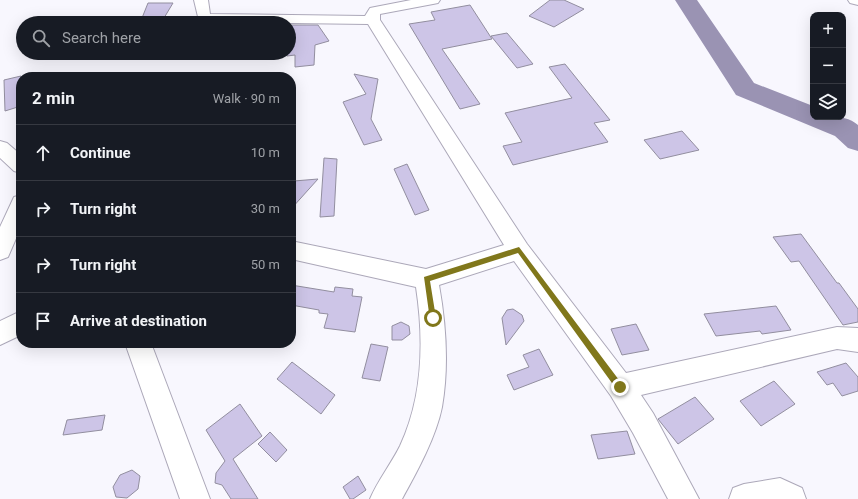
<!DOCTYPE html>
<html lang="en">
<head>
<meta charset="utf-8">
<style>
	:root { --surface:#171b24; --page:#20242c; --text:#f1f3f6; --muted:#9ea1a6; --line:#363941 }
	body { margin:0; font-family:Roboto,sans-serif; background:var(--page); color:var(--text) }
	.controls { position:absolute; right:12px; top:12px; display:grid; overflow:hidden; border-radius:8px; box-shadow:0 4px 16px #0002 }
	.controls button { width:36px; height:36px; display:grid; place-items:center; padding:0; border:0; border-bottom:1px solid var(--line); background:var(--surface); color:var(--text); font:20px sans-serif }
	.stop { position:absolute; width:12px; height:12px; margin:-9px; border:3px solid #80771b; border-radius:50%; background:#fff }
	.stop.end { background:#80771b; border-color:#fff; box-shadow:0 1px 4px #0008 }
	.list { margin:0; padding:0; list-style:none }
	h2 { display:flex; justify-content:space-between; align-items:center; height:52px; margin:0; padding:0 16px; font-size:17px }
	h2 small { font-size:13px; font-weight:400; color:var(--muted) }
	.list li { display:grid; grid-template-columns:26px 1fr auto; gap:12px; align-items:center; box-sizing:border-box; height:56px; padding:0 16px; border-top:1px solid var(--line) }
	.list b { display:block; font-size:15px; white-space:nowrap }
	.list em { font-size:13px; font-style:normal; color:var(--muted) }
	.icon { flex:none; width:22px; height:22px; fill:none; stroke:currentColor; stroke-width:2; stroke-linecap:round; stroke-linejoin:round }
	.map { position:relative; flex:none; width:858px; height:499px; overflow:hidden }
	.search { position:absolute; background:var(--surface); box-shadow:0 4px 16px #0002; left:16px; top:16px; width:280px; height:44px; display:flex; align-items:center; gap:10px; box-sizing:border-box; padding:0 14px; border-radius:22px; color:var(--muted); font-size:15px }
	.panel { position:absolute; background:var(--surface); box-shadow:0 4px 16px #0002; left:16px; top:72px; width:280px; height:276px; border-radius:16px }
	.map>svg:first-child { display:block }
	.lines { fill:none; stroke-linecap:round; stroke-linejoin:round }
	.river { fill:#9a93b3; fill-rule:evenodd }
	.building { fill:#cdc5e7; stroke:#928e9f }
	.minor-casing { stroke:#aca8b9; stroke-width:2 }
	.minor { fill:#fff; fill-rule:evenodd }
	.route { fill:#80771b }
</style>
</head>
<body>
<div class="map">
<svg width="858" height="499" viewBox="0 0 858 499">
	<rect width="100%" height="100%" fill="#f8f7fe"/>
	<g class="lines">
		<path class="river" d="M675,0H697L754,83L813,106V117C828,117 846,114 858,125V151L848,148L835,136L736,95Z"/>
	</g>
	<path class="building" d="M550,0H564L584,9L554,27L529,16Z
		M148,3H173L161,23H140Z
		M470,5L492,39L442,49L480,104L460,109L409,24L435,20L431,12Z
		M290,25H318L329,41L315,45L314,65L295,67V55L287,56V53H289Z
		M507,33L533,64L517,68L491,36Z
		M565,64L610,120L594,123L608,142L513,165L503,146L522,142L505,113L572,98L549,67Z
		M354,74L378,79L371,119L382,140L364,145L343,102L366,94Z
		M21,76V106L5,111L4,80Z
		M682,131L699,150L660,159L644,140Z
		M324,158L337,159L334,216L320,217Z
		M407,164L429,210L415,215L394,169Z
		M318,179L291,209L294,181Z
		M801,234L837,283H839L858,309V322L843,325L799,261L791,262L773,237Z
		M291,285L334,292L335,287L353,289L352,296L362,297L355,332L324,328L328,314L319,313V310L291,305Z
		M776,306L791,330L762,334L760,331L716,336L704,314Z
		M513,309L522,315L524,321L506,345L502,318L507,310Z
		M401,322L409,326L410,334L402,340H392V326Z
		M636,324L649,350L622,355L611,329Z
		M371,344L388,347L380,381L362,378Z
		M539,349L553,375L514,390L507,375L529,367L523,355Z
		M292,362L335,395L321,414L277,379Z
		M846,363L858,377V391L842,396L833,383L827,385L817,372Z
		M774,381L795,404L761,426L740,401Z
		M695,397L714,419L678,444L658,419Z
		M240,404L262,436L233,459L258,499H231L222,485L215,483L216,473L225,461L206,430Z
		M105,415L102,430L63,435L67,420Z
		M627,431L635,454L598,459L591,435Z
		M270,432L287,450L276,462L258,444Z
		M132,470L140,476L138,489L127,498L116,497L113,487L120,475Z
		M358,476L366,490L353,499H350L343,487Z"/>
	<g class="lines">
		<g class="minor-casing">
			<path id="minor" d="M194,0H208L210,14L365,16L370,8L375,7L411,0H440L438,3L433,4L380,14V20L527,244L626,373L837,327L858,328V352L837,349L641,395L653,413L699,499H668L633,433L611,396L514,261L439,285C446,324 449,367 442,407C436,437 417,472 402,499H370C378,480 391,464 400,446C423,397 424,339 416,287L291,259V241L426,269L504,245L368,24L204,22L199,21Z
				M848,0H858V5L850,3Z
				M0,141L7,143L21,155V173L14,171L0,158Z
				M21,195V227L8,257L0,260V227L14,197Z
				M21,311V335L0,345V321Z
				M125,343H151L210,499H180Z
				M780,478L802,488L806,499H729L733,488L744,484Z"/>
		</g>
		<use href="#minor" class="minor"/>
	</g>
	<path class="route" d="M519,247L622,384V390H617L518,253L430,281L436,318L433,321L430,320L424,277Z"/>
</svg>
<div class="controls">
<button>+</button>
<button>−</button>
<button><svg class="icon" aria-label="layers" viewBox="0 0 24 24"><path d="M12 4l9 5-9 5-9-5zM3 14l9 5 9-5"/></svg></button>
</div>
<div class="stop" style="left:433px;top:318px"></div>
<div class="stop end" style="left:620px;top:387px"></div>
<div class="search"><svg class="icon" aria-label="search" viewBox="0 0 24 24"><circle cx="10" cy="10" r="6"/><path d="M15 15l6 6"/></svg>Search here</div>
<section class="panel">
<h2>2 min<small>Walk · 90 m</small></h2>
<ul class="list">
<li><svg class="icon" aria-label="ahead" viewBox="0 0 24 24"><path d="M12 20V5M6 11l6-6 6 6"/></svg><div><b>Continue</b></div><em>10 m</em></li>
<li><svg class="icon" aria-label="right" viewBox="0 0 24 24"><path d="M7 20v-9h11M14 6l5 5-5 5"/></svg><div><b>Turn right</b></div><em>30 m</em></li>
<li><svg class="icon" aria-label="right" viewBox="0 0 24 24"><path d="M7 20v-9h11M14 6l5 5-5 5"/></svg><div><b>Turn right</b></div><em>50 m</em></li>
<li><svg class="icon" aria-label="arrive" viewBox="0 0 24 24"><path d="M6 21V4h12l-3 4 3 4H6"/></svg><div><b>Arrive at destination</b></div></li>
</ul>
</section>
</div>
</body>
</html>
